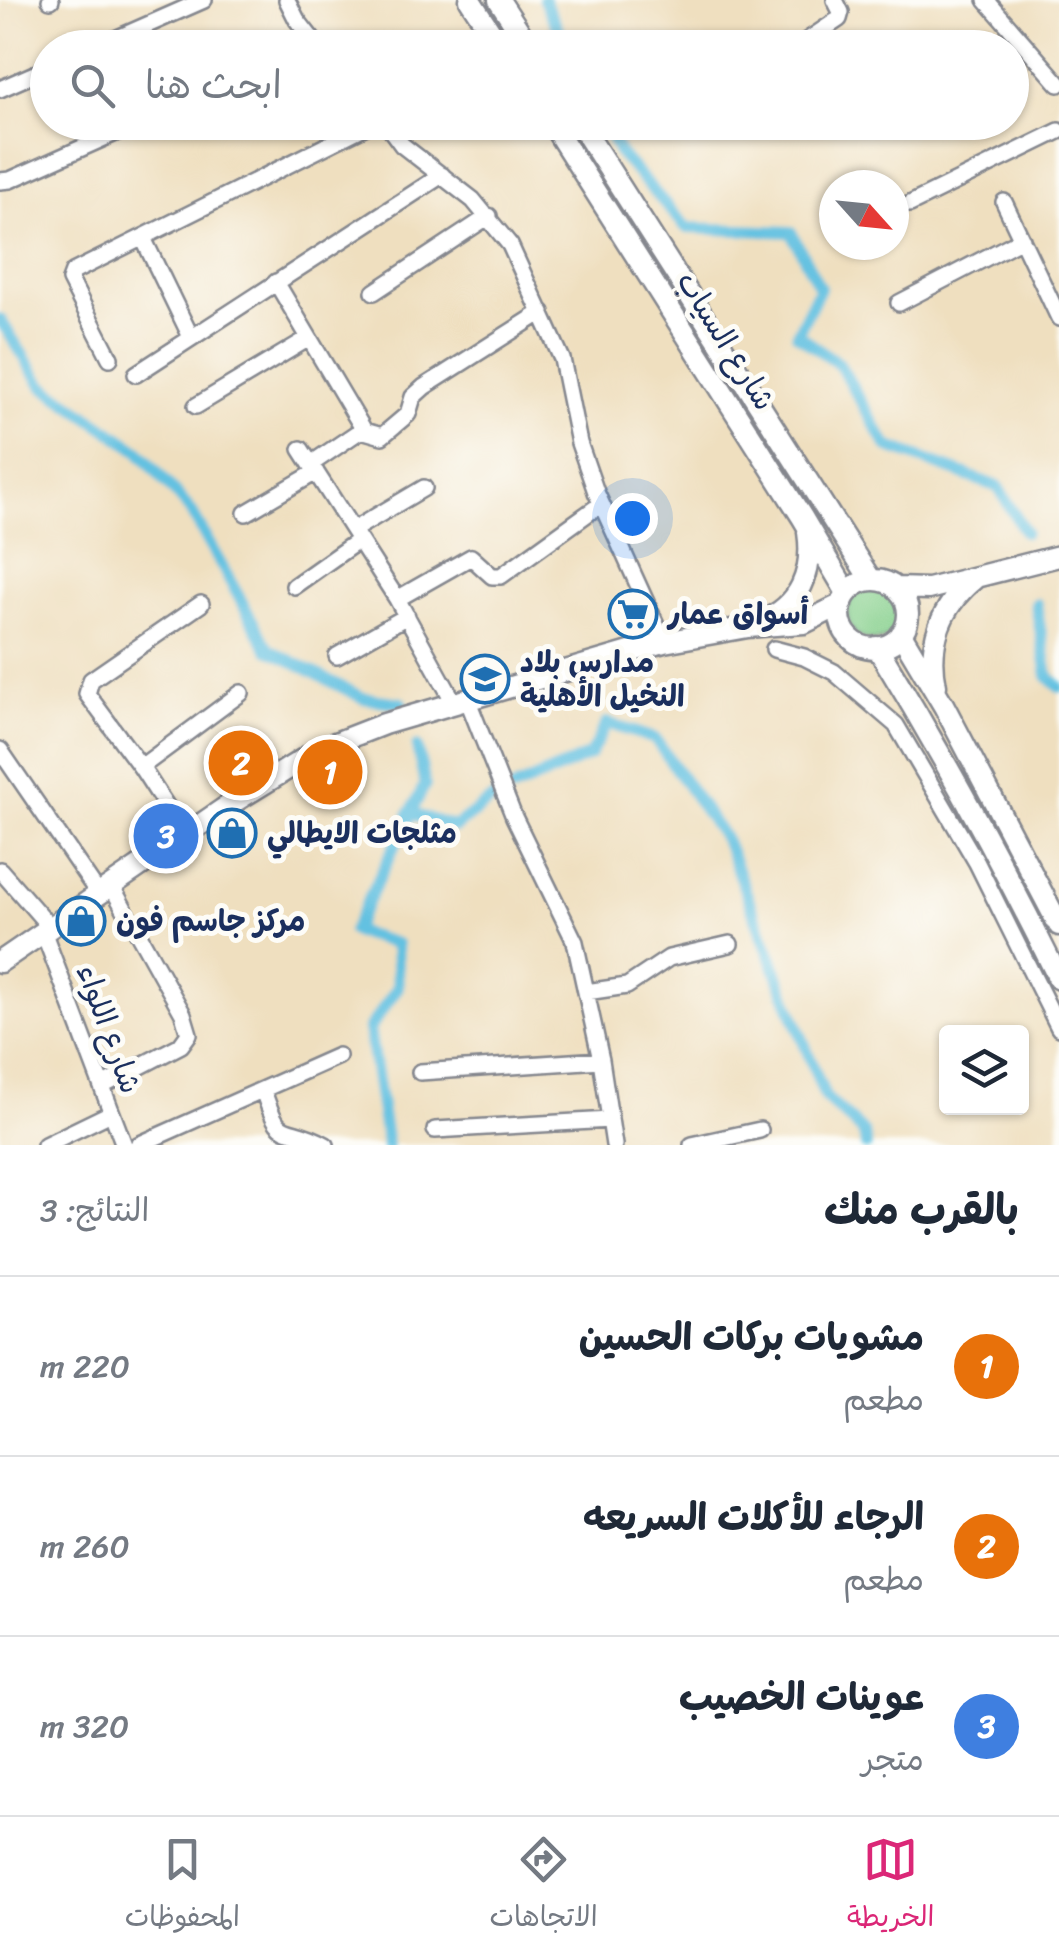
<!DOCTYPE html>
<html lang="ar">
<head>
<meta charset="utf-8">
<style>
	:root { --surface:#fff; --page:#f2f2f3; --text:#1f2937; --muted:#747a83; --line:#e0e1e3; --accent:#db2777 }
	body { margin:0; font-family:Sriracha,"Playpen Sans Arabic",sans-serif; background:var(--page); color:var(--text); direction:rtl }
	.controls { position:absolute; right:30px; bottom:30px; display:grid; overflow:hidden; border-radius:10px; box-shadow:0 2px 8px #0004 }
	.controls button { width:90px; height:90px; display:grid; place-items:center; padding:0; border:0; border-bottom:2px solid var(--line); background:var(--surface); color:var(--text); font:50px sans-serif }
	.compass { position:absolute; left:819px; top:170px; width:90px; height:90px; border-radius:50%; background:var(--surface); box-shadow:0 2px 8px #0004; rotate:117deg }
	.you { position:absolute; left:632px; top:518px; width:35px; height:35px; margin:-25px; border:8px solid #fff; border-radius:50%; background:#1a73e8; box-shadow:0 0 0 15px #1a73e833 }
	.badge { display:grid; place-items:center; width:65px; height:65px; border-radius:50%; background:var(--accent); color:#fff; font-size:32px; font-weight:700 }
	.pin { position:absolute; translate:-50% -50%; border:5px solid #fff; box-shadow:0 2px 10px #0006 }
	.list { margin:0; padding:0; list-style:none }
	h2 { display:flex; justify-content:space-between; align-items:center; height:130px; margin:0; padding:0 40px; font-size:42px }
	h2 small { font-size:32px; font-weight:400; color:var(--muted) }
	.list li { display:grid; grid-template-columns:65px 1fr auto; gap:30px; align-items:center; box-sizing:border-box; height:180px; padding:0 40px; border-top:2px solid var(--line) }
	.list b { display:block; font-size:38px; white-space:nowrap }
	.list p { margin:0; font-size:32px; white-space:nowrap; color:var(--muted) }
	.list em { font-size:32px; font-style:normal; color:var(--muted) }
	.icon { flex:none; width:55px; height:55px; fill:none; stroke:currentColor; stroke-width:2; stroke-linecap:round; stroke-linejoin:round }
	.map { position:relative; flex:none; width:1059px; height:1145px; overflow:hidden; direction:ltr }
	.search { position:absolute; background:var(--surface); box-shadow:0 2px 8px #0004; left:30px; right:30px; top:30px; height:110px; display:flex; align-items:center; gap:25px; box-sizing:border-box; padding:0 35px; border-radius:55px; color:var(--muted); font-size:38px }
	.sheet { height:670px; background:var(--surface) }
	nav { display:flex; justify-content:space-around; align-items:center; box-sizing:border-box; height:140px; border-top:2px solid var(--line); background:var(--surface); font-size:28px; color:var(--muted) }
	nav a { display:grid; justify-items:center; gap:5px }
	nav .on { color:var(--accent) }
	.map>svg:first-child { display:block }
	.grass { fill:#86d08d; stroke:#508076; stroke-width:2.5 }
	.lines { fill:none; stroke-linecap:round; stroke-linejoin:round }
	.canal { stroke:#63c1e1; stroke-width:12 }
	.minor-casing { stroke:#85878e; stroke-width:20 }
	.major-casing { stroke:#85878e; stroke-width:25 }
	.minor { stroke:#fff; stroke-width:15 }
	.major { stroke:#fff; stroke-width:20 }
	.labels { text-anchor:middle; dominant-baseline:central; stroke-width:10; stroke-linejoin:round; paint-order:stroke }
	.street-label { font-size:30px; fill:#1b2f5e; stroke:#fdfcf7 }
	.poi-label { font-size:30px; font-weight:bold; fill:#1b2f5e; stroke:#fdfcf7; text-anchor:start }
</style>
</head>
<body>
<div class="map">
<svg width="1059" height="1145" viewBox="0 0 1059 1145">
	<rect width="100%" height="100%" fill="#fdfcf7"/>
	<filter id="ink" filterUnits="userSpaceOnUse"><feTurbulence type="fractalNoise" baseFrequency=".01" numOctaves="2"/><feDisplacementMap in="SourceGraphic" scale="20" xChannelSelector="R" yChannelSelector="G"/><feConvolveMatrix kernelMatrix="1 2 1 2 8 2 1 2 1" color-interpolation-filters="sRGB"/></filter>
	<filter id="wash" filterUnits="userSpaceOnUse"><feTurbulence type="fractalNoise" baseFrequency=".0048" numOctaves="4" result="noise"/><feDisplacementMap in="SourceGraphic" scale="40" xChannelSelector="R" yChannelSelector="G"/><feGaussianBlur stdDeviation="2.25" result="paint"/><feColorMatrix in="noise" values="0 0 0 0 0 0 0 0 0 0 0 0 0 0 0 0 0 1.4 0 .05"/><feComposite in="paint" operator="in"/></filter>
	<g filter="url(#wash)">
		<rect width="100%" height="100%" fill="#efdfbf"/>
		<path class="grass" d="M847 614a27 27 0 1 1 54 0a27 27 0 1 1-54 0Z"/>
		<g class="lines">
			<path class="canal" d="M544,0L567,48
				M604,122L619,153L687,228L791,232L820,288L797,334L839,364L887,446L998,487L1025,532
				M0,319L42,385L139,451L191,511L268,649L363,698L402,703
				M1036,604L1048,676L1059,687
				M513,789L590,755L607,723L655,739L726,841L825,1097L864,1133L866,1145
				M409,813L455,827L495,797
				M387,1145L369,1029L398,987L396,944L353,931L425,784L417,747"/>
		</g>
	</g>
	<g filter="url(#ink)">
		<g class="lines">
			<g class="minor-casing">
				<path id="minor" d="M50,0H51
					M287,0L297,20L319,48
					M986,0L1059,84
					M95,48L204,0
					M796,48L839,19L841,12L835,0
					M0,89L48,68
					M385,122L402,145L473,200L510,245L562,359L579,443L596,492L664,642
					M681,123V122
					M0,181L10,180L140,122
					M1004,202L1059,318
					M910,204L1059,131
					M143,238L191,337
					M276,282L362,427L361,430L311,464
					M374,292L489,216
					M899,303L1022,239
					M110,358L70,280L73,272L374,122
					M136,374L442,175
					M196,406L309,338
					M361,430L382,436L408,414L413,397L424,387L542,312
					M301,449L397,599L455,704
					M246,513L316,472
					M353,530L424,488
					M294,586L359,540
					M397,599L471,557L492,576H501L601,504
					M774,649L804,657L834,672L896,725L977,863L1059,1028
					M337,656L407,616
					M468,701L514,817L575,942L601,1060L614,1145
					M0,750L98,893
					M141,767L241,693
					M185,835L141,767L87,694L91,680L201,604
					M0,870L49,926
					M43,931L124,1145
					M586,992L627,986L669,958L730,944
					M420,1072L601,1060
					M102,1086L181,1045L189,1034L183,1014L111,885
					M263,1090C281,1145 281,1121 326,1145
					M435,1130L610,1120
					M45,1145L111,1113
					M138,1145L338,1056
					M692,1145L760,1130"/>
			</g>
			<g class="major-casing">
				<path id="major" d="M470,0L501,48
					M499,0L530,48
					M551,122L802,517L847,593
					M579,122L871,580
					M840 614a34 34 0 1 1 68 0a34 34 0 1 1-68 0Z
					M896,588L928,589L1059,556
					M762,621C800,606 814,572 808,532
					M901,634L944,706L1059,925
					M877,647C943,755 1003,865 1059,979
					M936,686C927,643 941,606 974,579
					M0,962L229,805L320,749L384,724L664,642L748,627L804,623L842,604"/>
			</g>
			<use href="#minor" class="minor"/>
			<use href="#major" class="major"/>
		</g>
	</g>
	<defs>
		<g id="supermarket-ring" transform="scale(2.5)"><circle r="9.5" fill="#fdfcf7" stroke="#1f6fb2" stroke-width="1.5"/><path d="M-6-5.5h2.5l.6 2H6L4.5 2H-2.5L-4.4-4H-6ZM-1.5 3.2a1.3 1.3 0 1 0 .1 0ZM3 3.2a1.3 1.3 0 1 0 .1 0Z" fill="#1f6fb2"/></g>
		<g id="school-ring" transform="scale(2.5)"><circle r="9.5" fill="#fdfcf7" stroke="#1f6fb2" stroke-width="1.5"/><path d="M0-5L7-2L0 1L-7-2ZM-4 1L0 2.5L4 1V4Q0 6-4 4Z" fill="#1f6fb2"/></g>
		<g id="shop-ring" transform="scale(2.5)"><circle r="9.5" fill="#fdfcf7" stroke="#1f6fb2" stroke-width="1.5"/><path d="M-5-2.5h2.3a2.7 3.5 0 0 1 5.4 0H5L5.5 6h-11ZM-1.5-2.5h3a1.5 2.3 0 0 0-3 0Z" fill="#1f6fb2"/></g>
	</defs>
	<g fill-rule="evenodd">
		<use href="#supermarket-ring" x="633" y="614"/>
		<use href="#school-ring" x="485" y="679"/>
		<use href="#shop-ring" x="232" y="833"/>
		<use href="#shop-ring" x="81" y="921"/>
	</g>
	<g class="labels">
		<g class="street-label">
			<text transform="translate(726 341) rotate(58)">شارع السياب</text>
			<text transform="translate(109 1029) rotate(70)">شارع اللواء</text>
		</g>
		<g class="poi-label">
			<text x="668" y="614">أسواق عمار</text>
			<text x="520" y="662">مدارس بلاد<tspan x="520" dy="34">النخيل الأهلية</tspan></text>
			<text x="267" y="833">مثلجات الايطالي</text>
			<text x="116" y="921">مركز جاسم فون</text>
		</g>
	</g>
</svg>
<div class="controls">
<button><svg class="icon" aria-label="layers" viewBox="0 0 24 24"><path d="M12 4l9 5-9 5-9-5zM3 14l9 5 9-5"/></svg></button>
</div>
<svg class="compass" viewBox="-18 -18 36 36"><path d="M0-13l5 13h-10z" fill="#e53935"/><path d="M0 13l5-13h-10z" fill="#747a83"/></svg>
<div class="you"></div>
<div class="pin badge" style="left:330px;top:772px;background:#e8710a">1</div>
<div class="pin badge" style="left:241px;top:763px;background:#e8710a">2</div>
<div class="pin badge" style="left:166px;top:836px;background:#3f7fe0">3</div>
<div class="search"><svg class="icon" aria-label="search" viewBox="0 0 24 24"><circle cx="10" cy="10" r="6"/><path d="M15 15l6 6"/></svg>ابحث هنا</div>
</div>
<section class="sheet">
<h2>بالقرب منك<small>النتائج: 3</small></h2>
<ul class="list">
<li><span class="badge" style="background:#e8710a">1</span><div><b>مشويات بركات الحسين</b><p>مطعم</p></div><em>220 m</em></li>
<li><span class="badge" style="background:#e8710a">2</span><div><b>الرجاء للأكلات السريعه</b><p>مطعم</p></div><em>260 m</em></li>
<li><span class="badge" style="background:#3f7fe0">3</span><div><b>عوينات الخصيب</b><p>متجر</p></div><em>320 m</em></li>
</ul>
</section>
<nav>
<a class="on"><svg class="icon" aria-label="map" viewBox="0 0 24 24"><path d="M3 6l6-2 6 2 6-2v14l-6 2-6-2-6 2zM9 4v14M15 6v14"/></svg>الخريطة</a>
<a><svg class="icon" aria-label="directions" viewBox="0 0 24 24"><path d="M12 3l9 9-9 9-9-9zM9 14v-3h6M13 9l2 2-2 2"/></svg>الاتجاهات</a>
<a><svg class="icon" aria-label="saved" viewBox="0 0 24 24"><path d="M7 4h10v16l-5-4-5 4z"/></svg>المحفوظات</a>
</nav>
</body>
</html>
